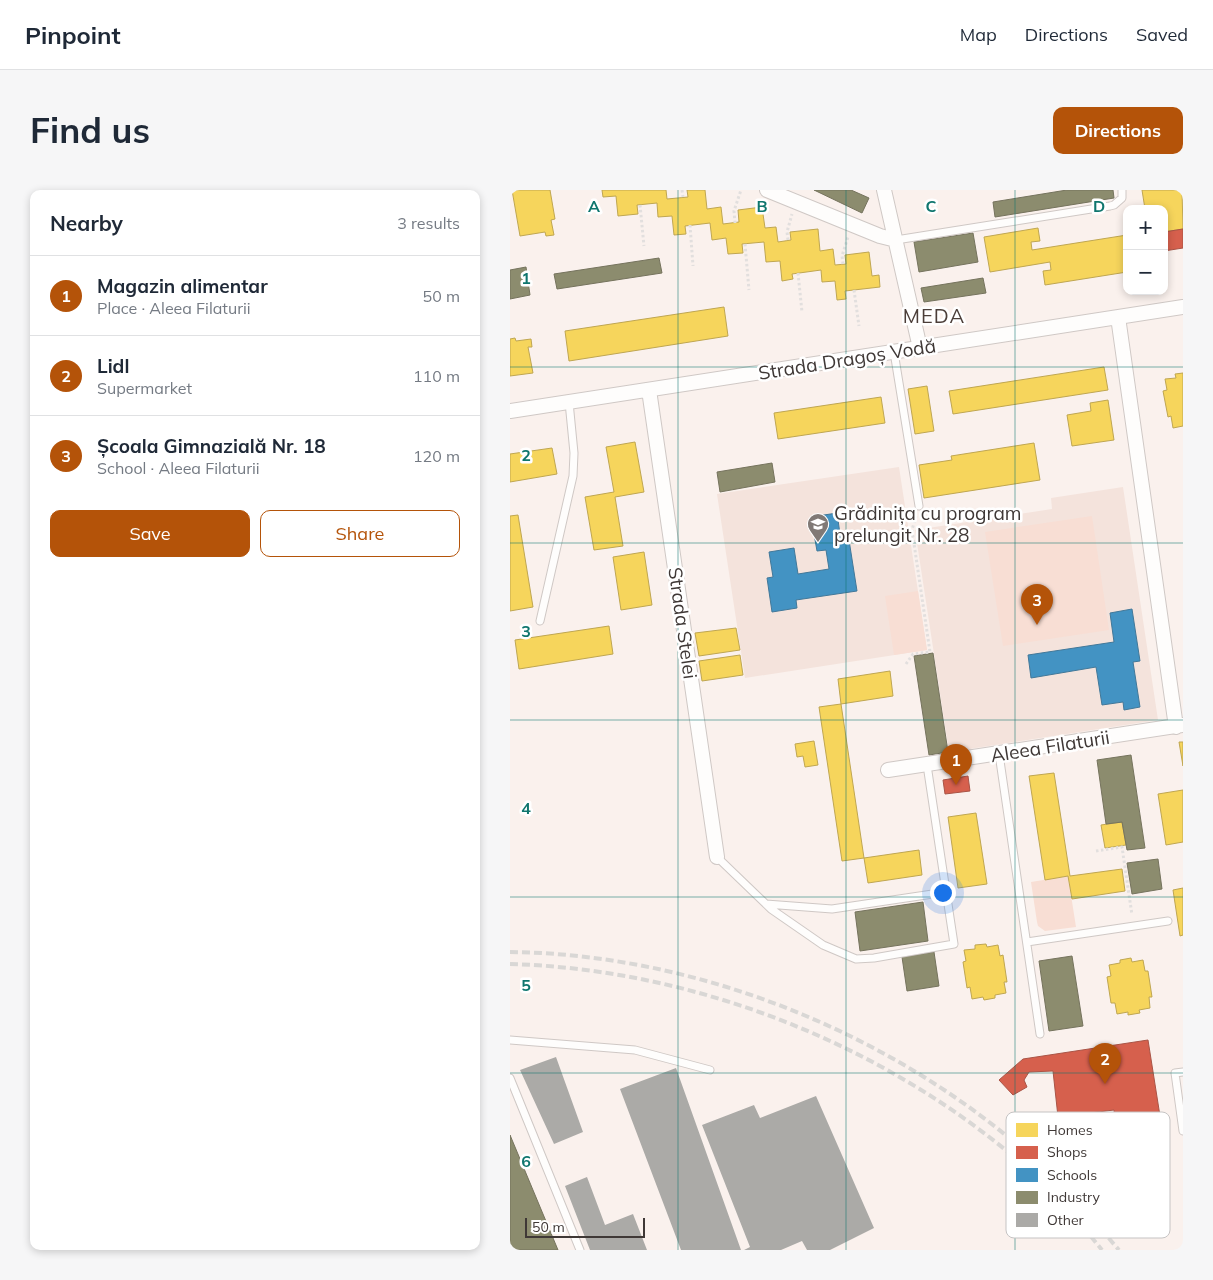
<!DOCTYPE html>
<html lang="en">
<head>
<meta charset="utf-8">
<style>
	:root { --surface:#fff; --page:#f6f6f7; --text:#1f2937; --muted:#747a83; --line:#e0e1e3; --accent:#b45309 }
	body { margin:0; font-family:Mulish,sans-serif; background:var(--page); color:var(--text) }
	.controls { position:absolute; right:15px; top:15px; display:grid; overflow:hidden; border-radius:10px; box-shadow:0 2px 8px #0003 }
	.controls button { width:45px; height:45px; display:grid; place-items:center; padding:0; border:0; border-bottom:1px solid var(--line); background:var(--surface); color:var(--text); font:25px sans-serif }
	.scale { position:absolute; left:15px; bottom:12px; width:120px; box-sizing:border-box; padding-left:5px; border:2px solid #3f3836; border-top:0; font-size:14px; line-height:18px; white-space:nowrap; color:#3f3836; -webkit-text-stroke:4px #fff; paint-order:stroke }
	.you { position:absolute; left:432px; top:702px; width:18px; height:18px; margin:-12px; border:4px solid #fff; border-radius:50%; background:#1a73e8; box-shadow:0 0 0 8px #1a73e833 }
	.badge { display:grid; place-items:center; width:32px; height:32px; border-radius:50%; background:var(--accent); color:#fff; font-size:16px; font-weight:700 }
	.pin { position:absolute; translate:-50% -41px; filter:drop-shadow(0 1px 2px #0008) }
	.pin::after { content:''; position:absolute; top:26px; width:18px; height:15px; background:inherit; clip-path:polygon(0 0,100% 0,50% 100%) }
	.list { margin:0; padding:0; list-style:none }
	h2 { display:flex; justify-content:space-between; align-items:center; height:65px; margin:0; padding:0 20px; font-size:21px }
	h2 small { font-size:16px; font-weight:400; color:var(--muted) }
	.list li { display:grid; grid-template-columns:32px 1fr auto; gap:15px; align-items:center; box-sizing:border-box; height:80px; padding:0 20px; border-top:1px solid var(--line) }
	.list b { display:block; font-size:19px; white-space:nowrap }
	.list p { margin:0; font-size:16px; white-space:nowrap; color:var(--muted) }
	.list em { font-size:16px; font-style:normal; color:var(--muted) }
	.actions { display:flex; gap:10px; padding:15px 20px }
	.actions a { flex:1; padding:11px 0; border:1px solid var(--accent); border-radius:10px; text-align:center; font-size:18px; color:var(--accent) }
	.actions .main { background:var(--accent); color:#fff }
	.map { position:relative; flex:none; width:673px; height:1060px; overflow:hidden; border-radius:10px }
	header { display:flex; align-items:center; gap:30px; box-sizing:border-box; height:70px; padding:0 25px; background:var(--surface); border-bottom:1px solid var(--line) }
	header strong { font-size:24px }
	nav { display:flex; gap:28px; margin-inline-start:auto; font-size:18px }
	.intro { display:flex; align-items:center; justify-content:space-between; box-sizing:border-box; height:120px; padding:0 30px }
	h1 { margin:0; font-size:35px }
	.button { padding:12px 22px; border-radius:10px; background:var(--accent); color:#fff; font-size:18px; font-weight:700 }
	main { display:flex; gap:30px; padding:0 30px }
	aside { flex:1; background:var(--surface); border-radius:10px; box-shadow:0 2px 8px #0003 }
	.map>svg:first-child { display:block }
	.built { fill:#f4e3dc }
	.green { fill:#f8ded4 }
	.homes { fill:#f6d55c; stroke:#bfa651 }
	.shops { fill:#d6604d; stroke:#a95446 }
	.schools { fill:#4393c3; stroke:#427899 }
	.industry { fill:#8c8c6e; stroke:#75735d }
	.building { fill:#abaaa7 }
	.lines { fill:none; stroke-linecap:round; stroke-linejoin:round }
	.lane-casing { stroke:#cfc8c5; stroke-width:9 }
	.street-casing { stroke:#cfc8c5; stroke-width:16 }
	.path { stroke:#e2dfde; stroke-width:3; stroke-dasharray:2.5 2.5; stroke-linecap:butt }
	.lane { stroke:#fefdfc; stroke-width:7 }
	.street { stroke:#fefdfc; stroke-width:14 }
	.rail { stroke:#d9d7d5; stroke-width:4; stroke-dasharray:8 4; stroke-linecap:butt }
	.grid { fill:none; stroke:#0f766e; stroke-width:1; stroke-opacity:0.55 }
	.labels { text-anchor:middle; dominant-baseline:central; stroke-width:5; stroke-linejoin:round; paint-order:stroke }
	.street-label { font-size:19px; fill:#3f3836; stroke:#fff }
	.poi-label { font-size:19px; fill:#3f3836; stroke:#fff; text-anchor:start }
	.neighbourhood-label { font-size:20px; letter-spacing:1px; fill:#4b3e39; stroke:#fff }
	.key { fill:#fff; stroke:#c5c3c3; stroke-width:1 }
	.key-label { font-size:14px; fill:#3f3836 }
	.grid-label { font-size:16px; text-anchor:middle; font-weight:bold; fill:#0f766e; stroke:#fff; stroke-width:5; stroke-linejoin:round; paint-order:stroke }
</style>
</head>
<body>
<header>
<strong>Pinpoint</strong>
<nav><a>Map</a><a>Directions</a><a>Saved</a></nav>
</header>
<div class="intro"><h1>Find us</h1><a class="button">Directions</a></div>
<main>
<aside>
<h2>Nearby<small>3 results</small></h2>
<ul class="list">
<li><span class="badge">1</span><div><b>Magazin alimentar</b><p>Place · Aleea Filaturii</p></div><em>50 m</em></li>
<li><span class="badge">2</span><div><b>Lidl</b><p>Supermarket</p></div><em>110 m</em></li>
<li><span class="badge">3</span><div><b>Școala Gimnazială Nr. 18</b><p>School · Aleea Filaturii</p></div><em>120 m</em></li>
</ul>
<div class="actions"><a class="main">Save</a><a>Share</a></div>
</aside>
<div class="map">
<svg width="673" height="1060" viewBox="0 0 673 1060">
	<rect width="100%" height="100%" fill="#faf1ed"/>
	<path class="built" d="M389,277L417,460L235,488L207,304Z
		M613,297L648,530L439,562L405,340L542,319L541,308Z"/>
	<path class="green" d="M582,326L599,440L493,456L475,342Z
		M408,401L417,460L384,465L375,406Z
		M558,686L566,737L535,741L528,736L527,732L521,692Z"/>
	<path class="homes" d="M2,0H40L45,29L41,30L44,45L36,46L35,42L10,46Z
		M92,0H156L157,9L178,7L177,0H195L197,19L211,17L213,34L229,32L228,20L252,17L255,38L266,37L268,52L281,50L280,42L308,39L310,61L323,59L325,75L336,74L335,65L359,62L362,86L369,85L370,97L335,101L336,109L327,110L325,91L312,92L311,80L282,84L283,89L272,91L270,71L256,72L254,52L232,54L233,63L218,64L216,48L202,50L200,33L175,36L176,44L164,45L162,26L148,27L147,13L127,15L128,24L108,26L106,6L93,7Z
		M632,0H672L673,39L654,42V19H635Z
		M528,38L530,51L521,52L522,60L617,45V82L535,95L533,81L541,80L540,72L480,82L474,47Z
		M214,117L218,146L59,171L55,141Z
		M5,148L6,151L21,149L22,157H18L23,183L0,186V149Z
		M594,177L598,200L443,224L439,201Z
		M673,183V236L663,238L661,226L658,227L653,201L657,200L655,189L666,188L665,184Z
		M417,196L424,241L405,244L398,199Z
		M371,207L375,233L268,249L264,223Z
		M598,210L604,250L562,256L557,225L581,221L580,213Z
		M125,252L134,302L105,307L113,356L84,360L75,307L104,302L96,257Z
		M524,253L530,290L414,308L409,275L442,270L441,266Z
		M42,258L47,284L0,292V264Z
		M8,325L23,417L0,421V326Z
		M134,362L142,415L111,420L103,367Z
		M99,436L103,464L9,479L5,450Z
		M226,438L230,460L189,466L185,443Z
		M230,465L233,485L192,491L189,471Z
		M380,481L383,506L331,514L328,489Z
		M331,514L354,668L409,660L412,685L358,693L354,668L332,671L309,517Z
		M304,551L308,575L295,577L293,566L287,567L285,554Z
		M669,552H673V576Z
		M544,583L560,686L612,679L615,701L562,709L558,686L535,690L519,586Z
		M673,600V652L656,655L648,604Z
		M466,623L477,694L448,698L438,627Z
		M612,632L616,655L595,658L591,635Z
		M673,698V745L670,746L663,700Z
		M476,754L477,757L488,755L490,766L493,765L497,792H494L496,803L485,805V808L474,810L473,807L462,809L460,797L457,798L453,772L456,771L454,760L465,759V755Z
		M621,768L622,772L633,770L635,781H638L642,807H639L640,818L629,820L630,823L618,825V822L607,824L605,813H601L597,787L601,786L599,775L610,773V770Z"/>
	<path class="shops" d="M673,39V58L654,61V42Z
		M458,586L460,601L435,604L433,590Z
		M638,850L650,926L605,931L604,920L548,927L543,881L519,882L514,890L517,897L503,905L489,890L513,869Z"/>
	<path class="schools" d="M327,323L331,351L339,350L347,401L286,410L287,418L262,422L257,388L263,387L259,362L284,358L288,384L319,379L316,360L307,361L301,327Z
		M622,419L630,471L623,472L630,517L614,520L613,512L592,515L586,477L521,488L518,465L604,452L600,423Z"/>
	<path class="industry" d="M304,0H341L359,8L352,23Z
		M557,0H603L604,8L485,27L483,12Z
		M463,43L468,72L409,82L404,52Z
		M149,68L152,83L47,99L44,84Z
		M16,77L20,105L0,109V80Z
		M473,88L476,103L414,112L411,98Z
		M262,273L265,292L210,302L207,282Z
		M423,463L438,562L419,565L404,466Z
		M621,565L635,658L617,660L612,632L596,634L587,570Z
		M648,669L652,699L622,704L617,673Z
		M413,712L418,751L350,761L345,722Z
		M424,762L429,796L397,801L392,767Z
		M562,766L573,836L539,841L529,771Z
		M0,945L48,1060H0Z"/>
	<path class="building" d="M46,867L73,942L44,954L10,880Z
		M166,878L231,1060H171L110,899Z
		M306,906L364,1038L320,1060H297L292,1051L271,1060H234L240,1057L192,935L244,915L250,928Z
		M77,987L95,1035L123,1024L137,1060H80L55,996Z"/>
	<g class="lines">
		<g class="lane-casing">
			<path id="lane" d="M386,50L600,16L604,15L612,8V0
				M384,162L409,316
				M30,431L63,286L64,263L59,212
				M489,564L530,844
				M207,667L261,719L313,755L346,769L364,768L444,754L417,575
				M256,714L322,719L436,702
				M517,752L658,731
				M0,850L125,860L200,880
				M673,882L665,883L673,941
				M0,888L70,1060"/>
		</g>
		<g class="street-casing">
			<path id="street" d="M257,0L370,46L386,50
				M374,0L410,158
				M608,127L666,537
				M139,200L207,667
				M0,221L673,117
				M378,580L673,535"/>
		</g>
		<path class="path" d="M172,0L173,7
			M130,15L134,56
			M225,33L224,21L231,0
			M180,35L183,76
			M278,50L277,42L282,24
			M235,54L239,100
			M333,74L332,66L338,47
			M288,83L292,122
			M344,100L349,136
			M396,474L403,464L420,462L402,340L406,326
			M586,661L612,657L622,725"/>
		<use href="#lane" class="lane"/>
		<use href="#street" class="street"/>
		<path class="rail" d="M0,762C189,764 387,845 527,972C538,982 550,991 560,1002C578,1020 592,1041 609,1060
			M0,774C180,779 366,851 504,967C537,994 565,1027 592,1060"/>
	</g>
	<path class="grid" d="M168,0V1060M336,0V1060M505,0V1060M0,177H673M0,353H673M0,530H673M0,707H673M0,883H673"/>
	<defs>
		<g id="school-pin" transform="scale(1.125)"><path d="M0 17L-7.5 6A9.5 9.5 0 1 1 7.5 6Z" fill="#807976" stroke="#fff"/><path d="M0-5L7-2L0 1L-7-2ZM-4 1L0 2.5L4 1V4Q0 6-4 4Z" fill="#fff"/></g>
	</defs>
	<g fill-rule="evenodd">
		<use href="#school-pin" x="308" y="334"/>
	</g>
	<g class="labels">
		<g class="street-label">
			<text transform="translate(337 169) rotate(-9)">Strada Dragoș Vodă</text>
			<text transform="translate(173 433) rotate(82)">Strada Stelei</text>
			<text transform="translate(540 556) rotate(-9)">Aleea Filaturii</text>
		</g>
		<g class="poi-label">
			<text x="324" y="323">Grădinița cu program<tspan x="324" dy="22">prelungit Nr. 28</tspan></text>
		</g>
		<g class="neighbourhood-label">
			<text x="424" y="125">MEDA</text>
		</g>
	</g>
	<rect x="496" y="922" width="164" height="126" rx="8" class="key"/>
	<rect x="506" y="933" width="22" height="14" fill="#f6d55c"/>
	<rect x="506" y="956" width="22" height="13" fill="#d6604d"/>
	<rect x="506" y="978" width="22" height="14" fill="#4393c3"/>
	<rect x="506" y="1001" width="22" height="13" fill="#8c8c6e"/>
	<rect x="506" y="1023" width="22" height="14" fill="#abaaa7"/>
	<g class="key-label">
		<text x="537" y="945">Homes</text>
		<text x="537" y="967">Shops</text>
		<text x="537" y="990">Schools</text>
		<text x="537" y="1012">Industry</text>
		<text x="537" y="1035">Other</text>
	</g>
	<g class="grid-label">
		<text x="84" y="22">A</text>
		<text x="252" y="22">B</text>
		<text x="421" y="22">C</text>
		<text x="589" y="22">D</text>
		<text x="16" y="94">1</text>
		<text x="16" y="271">2</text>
		<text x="16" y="447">3</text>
		<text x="16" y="624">4</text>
		<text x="16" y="801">5</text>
		<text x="16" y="977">6</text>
	</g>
</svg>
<div class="controls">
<button>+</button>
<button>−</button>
</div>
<div class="scale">50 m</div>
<div class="you"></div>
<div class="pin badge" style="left:446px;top:595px">1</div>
<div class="pin badge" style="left:595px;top:894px">2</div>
<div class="pin badge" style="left:527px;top:435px">3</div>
</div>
</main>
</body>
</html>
